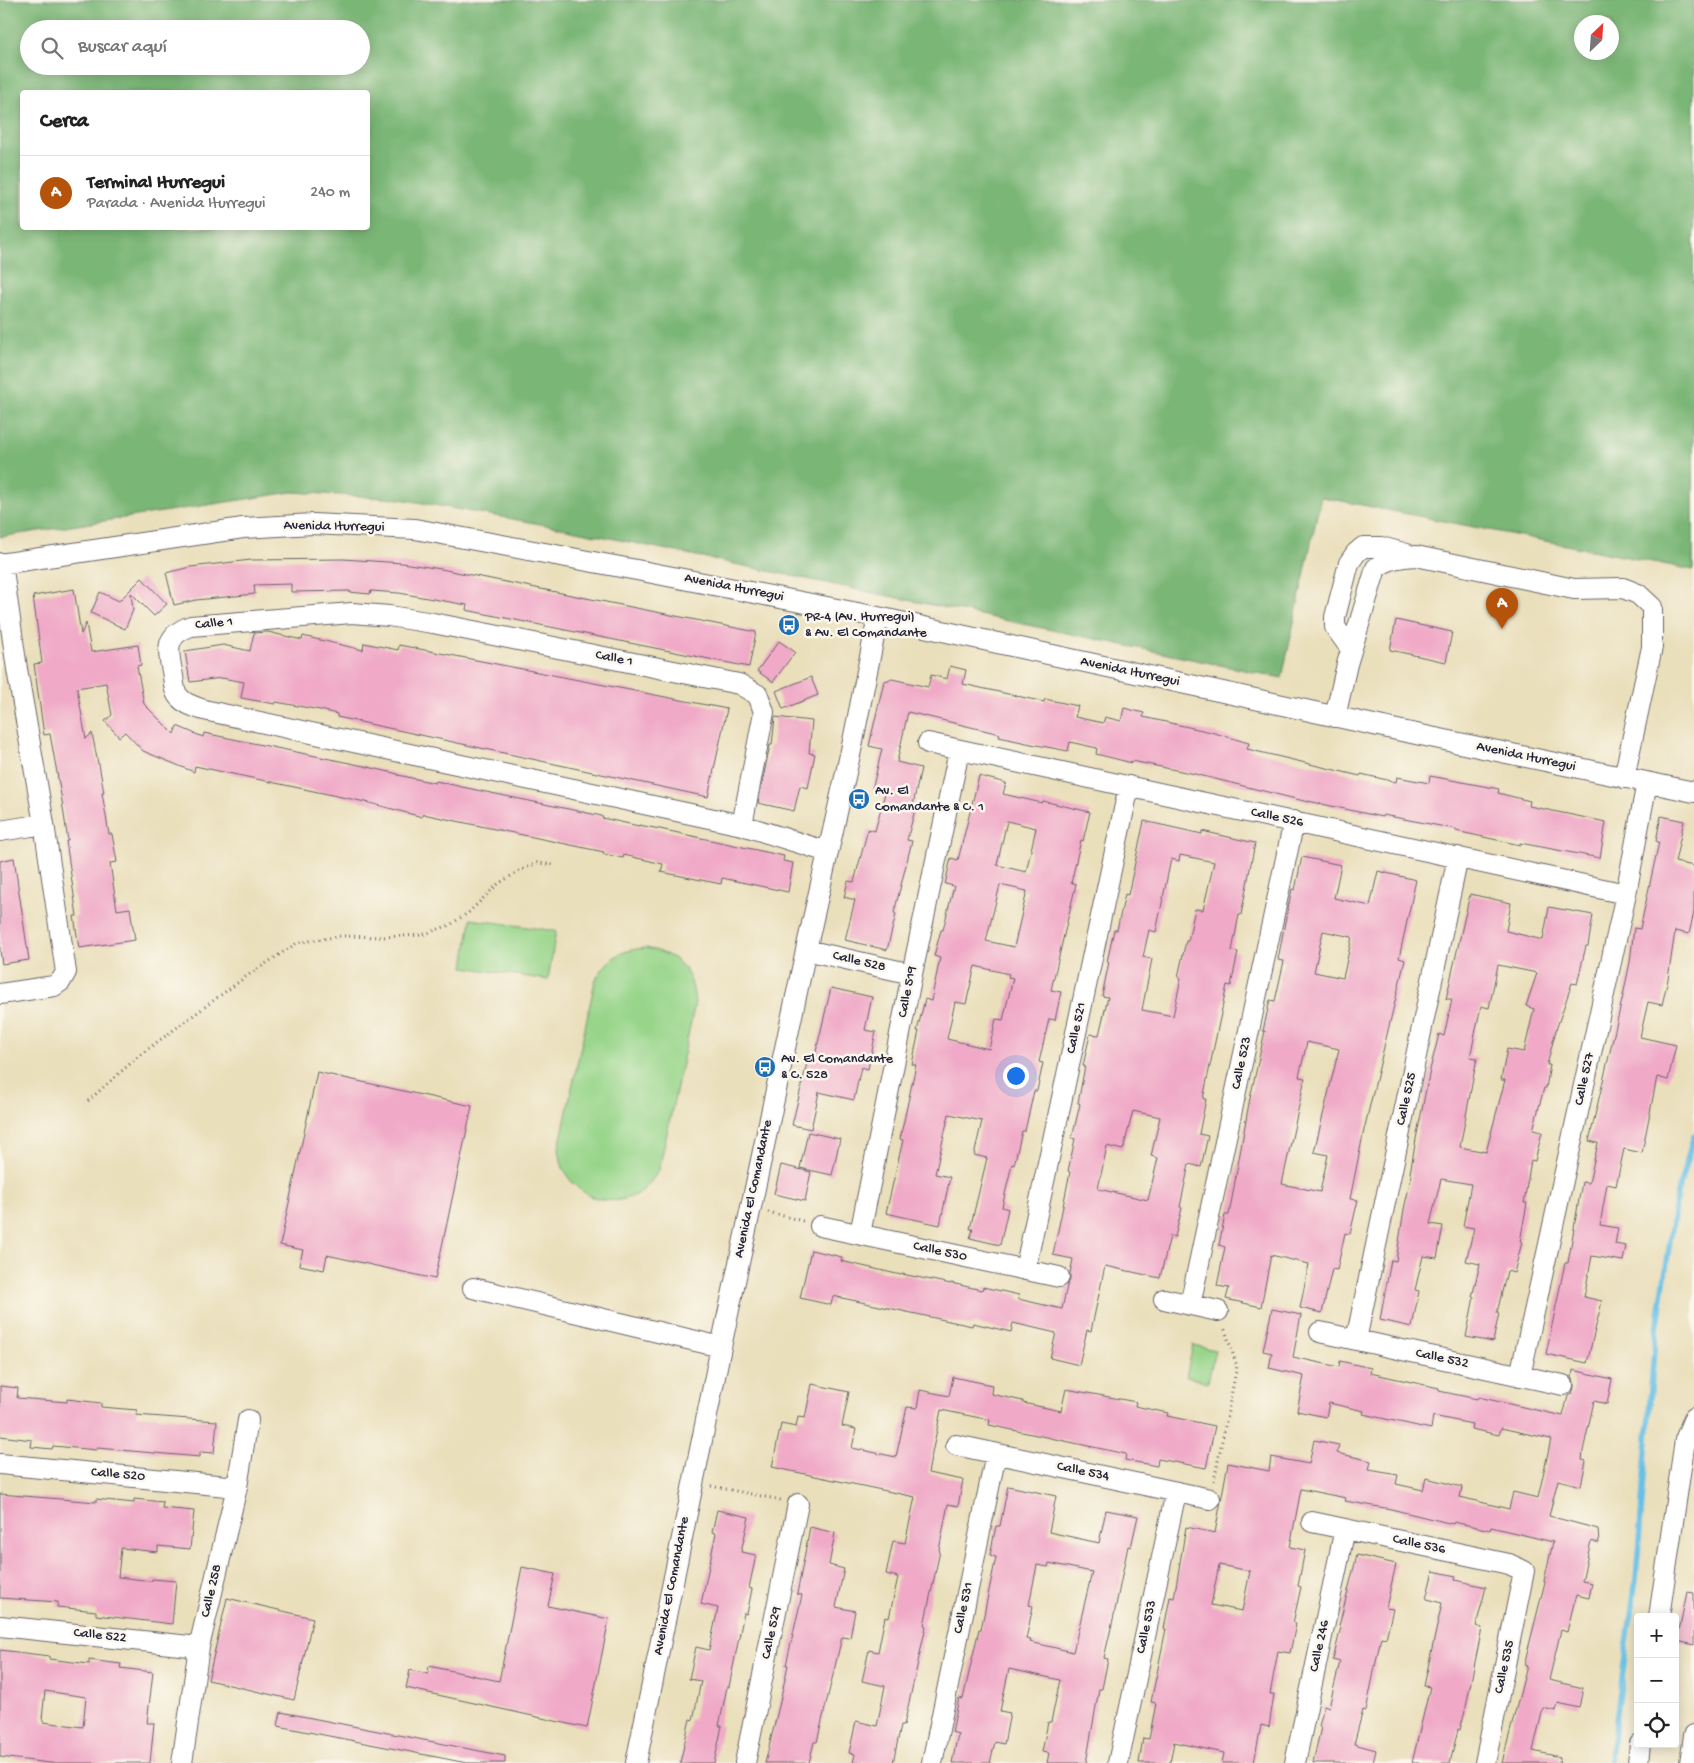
<!DOCTYPE html>
<html lang="es">
<head>
<meta charset="utf-8">
<style>
	:root { --surface:#fff; --page:#f2f2f2; --text:#222; --muted:#767676; --line:#e0e0e0; --accent:#b45309 }
	body { margin:0; font-family:"Gochi Hand",sans-serif; background:var(--page); color:var(--text) }
	.controls { position:absolute; right:15px; bottom:15px; display:grid; overflow:hidden; border-radius:5px; box-shadow:0 2px 12px #0003 }
	.controls button { width:45px; height:45px; display:grid; place-items:center; padding:0; border:0; border-bottom:1px solid var(--line); background:var(--surface); color:var(--text); font:25px sans-serif }
	.compass { position:absolute; left:1574px; top:15px; width:45px; height:45px; border-radius:50%; background:var(--surface); box-shadow:0 2px 12px #0003; rotate:25deg }
	.you { position:absolute; left:1015px; top:1075px; width:18px; height:18px; margin:-12px; border:4px solid #fff; border-radius:50%; background:#1a73e8; box-shadow:0 0 0 8px #1a73e833 }
	.badge { display:grid; place-items:center; width:32px; height:32px; border-radius:50%; background:var(--accent); color:#fff; font-size:16px; font-weight:700 }
	.pin { position:absolute; translate:-50% -41px; filter:drop-shadow(0 1px 2px #0008) }
	.pin::after { content:''; position:absolute; top:26px; width:18px; height:15px; background:inherit; clip-path:polygon(0 0,100% 0,50% 100%) }
	.list { margin:0; padding:0; list-style:none }
	h2 { display:flex; justify-content:space-between; align-items:center; height:65px; margin:0; padding:0 20px; font-size:21px }
	h2 small { font-size:16px; font-weight:400; color:var(--muted) }
	.list li { display:grid; grid-template-columns:32px 1fr auto; gap:15px; align-items:center; box-sizing:border-box; height:75px; padding:0 20px; border-top:1px solid var(--line) }
	.list b { display:block; font-size:19px; white-space:nowrap }
	.list p { margin:0; font-size:16px; white-space:nowrap; color:var(--muted) }
	.list em { font-size:16px; font-style:normal; color:var(--muted) }
	.icon { flex:none; width:28px; height:28px; fill:none; stroke:currentColor; stroke-width:2; stroke-linecap:round; stroke-linejoin:round }
	.map { position:relative; flex:none; width:1694px; height:1763px; overflow:hidden }
	.search { position:absolute; background:var(--surface); box-shadow:0 2px 12px #0003; left:20px; top:20px; width:350px; height:55px; display:flex; align-items:center; gap:12px; box-sizing:border-box; padding:0 18px; border-radius:28px; color:var(--muted); font-size:19px }
	.panel { position:absolute; background:var(--surface); box-shadow:0 2px 12px #0003; left:20px; top:90px; width:350px; height:140px; border-radius:5px }
	.map>svg:first-child { display:block }
	.green { fill:#98d58a; stroke:#5d7c62 }
	.forest { fill:#7ab676; stroke:#4e6c58; fill-rule:evenodd }
	.lines { fill:none; stroke-linecap:round; stroke-linejoin:round }
	.stream { stroke:#68c0e5; stroke-width:5.5 }
	.building { fill:#f0aac7; fill-rule:evenodd }
	.minor-casing { stroke:#686468; stroke-width:22 }
	.path { stroke:#686468; stroke-width:3; stroke-dasharray:1 4; stroke-linecap:butt }
	.minor { stroke:#fff; stroke-width:20 }
	.labels { text-anchor:middle; dominant-baseline:central; stroke-width:5; stroke-linejoin:round; paint-order:stroke }
	.street-label { font-size:14px; fill:#22223b; stroke:#fbf7ec }
	.poi-label { font-size:14px; fill:#22223b; stroke:#fbf7ec; text-anchor:start }
</style>
</head>
<body>
<div class="map">
<svg width="1694" height="1763" viewBox="0 0 1694 1763">
	<rect width="100%" height="100%" fill="#fbf7ec"/>
	<filter id="ink" filterUnits="userSpaceOnUse"><feTurbulence type="fractalNoise" baseFrequency=".02" numOctaves="2"/><feDisplacementMap in="SourceGraphic" scale="10" xChannelSelector="R" yChannelSelector="G"/><feConvolveMatrix kernelMatrix="1 2 1 2 8 2 1 2 1" color-interpolation-filters="sRGB"/></filter>
	<filter id="wash" filterUnits="userSpaceOnUse"><feTurbulence type="fractalNoise" baseFrequency=".0096" numOctaves="4" result="noise"/><feDisplacementMap in="SourceGraphic" scale="20" xChannelSelector="R" yChannelSelector="G"/><feGaussianBlur stdDeviation="1.12" result="paint"/><feColorMatrix in="noise" values="0 0 0 0 0 0 0 0 0 0 0 0 0 0 0 0 0 1.4 0 .05"/><feComposite in="paint" operator="in"/></filter>
	<g filter="url(#wash)">
		<rect width="100%" height="100%" fill="#eadfbb"/>
		<path class="green" d="M471,919L556,931L548,980L464,967Z
			M646,948C679,955 692,969 695,1003L659,1170C652,1180 646,1190 635,1195C607,1209 575,1195 563,1168C561,1162 560,1155 559,1148L595,981C608,958 619,950 646,948Z
			M1193,1345L1215,1350L1208,1382L1186,1377Z"/>
		<path class="forest" d="M0,0H1694L1693,570L1321,497L1282,678L557,527L400,499L292,492L0,537ZM1582,22H1612V52H1582ZM29,29H361V66H29ZM22,92H368V228H22Z"/>
		<g class="lines">
			<path class="stream" d="M1610,1763L1636,1579L1654,1350L1677,1194L1694,1135"/>
		</g>
		<g id="blocks">
			<path class="building" d="M343,559L402,563L441,569L756,632L749,667L466,610L467,605L399,593L371,591L370,594L349,592L350,591L291,592V584L254,585L255,594L196,600L174,605L166,573L190,567L251,560Z
				M142,578L167,604L154,616L131,593L133,610L125,629L91,613L100,592L119,601Z
				M74,589L81,634L86,623L91,652L138,645L141,665L137,666L144,704L174,734L177,726L203,737L204,733L364,766L398,774V775L435,783L436,781L462,787L602,816V818L639,826V825L660,829L784,856L783,861L793,863L788,892L722,878L721,884L661,872L663,864L624,855L623,858L603,854L604,852L423,814L422,817L370,803L195,766L194,772L143,751L125,732L119,737L105,721L112,715L106,683L77,688L86,739L92,733L98,764H99L104,793H102L109,834H112L117,862L110,863L117,910L130,908L135,940L79,948L74,916H77L66,841H68L61,795L50,734L44,735L34,664L42,663L33,596Z
				M1396,620L1452,632L1446,662L1390,650Z
				M268,632L302,640L303,636L363,650L364,643L398,650L399,645L727,709L708,797L337,717V714L320,710L276,702L275,704L241,698L244,682L222,678L190,682L185,651L223,645L250,651L254,633Z
				M779,641L795,652L773,682L757,671Z
				M950,666L966,670L963,684L1044,702L1045,699L1078,706L1075,717L1103,723L1105,717L1121,721L1124,708L1144,713L1143,717L1211,732L1249,743L1247,749L1360,776L1361,774L1396,782L1397,777L1429,783L1430,776L1499,789L1498,793L1530,801L1529,806L1606,822L1600,858L1520,843V845L1456,831V829L1383,815L1382,817L1308,801V802L1195,774L1132,761V763L1096,754L1097,748L1070,742L1068,751L1031,744L999,737L1000,734L908,712L897,762L921,768L913,805L916,806L907,840L912,841L894,913L896,914L887,950L845,940L855,900L844,897L848,881L854,882L868,829L875,831L885,793L872,790L882,749L869,746L884,681L892,679L928,687L931,675L947,679Z
				M811,677L818,695L783,709L776,691Z
				M775,717L812,721L809,753L815,754L808,788L800,786L794,811L758,803L770,745H772Z
				M979,776L1006,783L1003,794L1042,803L1043,801L1090,812L1083,841L1081,840L1071,883L1076,884L1051,990L1061,992L1055,1020L1049,1019L1039,1062L1043,1063L1037,1091H1034L1025,1131H1022L1014,1165L1012,1164L1002,1207L1008,1209L1000,1245L970,1238L973,1229H970L987,1158L974,1155L982,1121L949,1114L935,1174L950,1177L940,1225L886,1213L903,1140L900,1139L916,1065L912,1064L919,1031H917L925,999L931,1001L940,958L934,956L941,930H943L954,886L945,884L951,858L958,860ZM1007,821L1036,828L1026,872L997,865ZM1000,885L1027,891L1014,947L986,941ZM975,966L1009,974L1008,977L1013,978L1003,1020L996,1019L989,1049L947,1039L955,1002L966,1004Z
				M1661,816L1684,821L1675,862L1694,866V912L1689,934L1675,931L1668,979L1662,1005L1648,1002L1640,1037L1676,1045L1668,1080L1657,1077L1642,1153L1624,1149L1616,1186L1607,1184L1600,1225L1618,1228L1615,1244L1626,1246L1623,1261L1592,1256L1584,1297L1602,1301L1587,1363L1546,1354L1565,1263H1568L1582,1182L1589,1183L1598,1143L1589,1141L1623,996L1630,962L1634,928L1640,929L1659,842L1656,841Z
				M1144,821L1202,834V831L1255,843L1241,915H1239L1232,951L1238,952L1231,986L1227,985L1203,1099H1206L1199,1134L1208,1136L1201,1167L1189,1164L1180,1207L1182,1208L1175,1237L1170,1236L1160,1278L1105,1266L1091,1331L1087,1330L1079,1365L1050,1358L1056,1333L1013,1323L1011,1332L973,1323L972,1326L833,1296L831,1305L800,1298L811,1250L842,1257L841,1261L901,1275L902,1274L951,1284V1283L982,1290L983,1287L1019,1295L1018,1299L1062,1309L1067,1286L1070,1280V1273L1073,1259L1053,1255L1070,1172L1068,1171L1075,1139L1072,1138L1080,1104L1078,1103L1085,1066H1083L1090,1034L1099,1035L1108,997L1102,996L1109,962H1107L1114,930H1117L1125,894L1128,895ZM1180,855L1214,862L1203,910L1195,909L1188,941H1186L1178,977L1181,978L1173,1016L1142,1010L1152,959L1143,957L1149,930L1156,932L1171,859L1179,861ZM1133,1111L1160,1117L1151,1156L1158,1158L1148,1200L1098,1189L1107,1146L1123,1150Z
				M1302,857L1341,865L1334,898L1370,906L1378,871L1416,880L1399,958L1405,960L1364,1130L1350,1199L1358,1200L1350,1234L1345,1233L1337,1270L1332,1269L1322,1313L1300,1308L1309,1264L1271,1255L1261,1307L1226,1299L1229,1288L1217,1286L1225,1247L1219,1245L1225,1215H1229L1249,1103L1265,1031H1263L1270,1000L1275,1001L1284,961L1278,960L1285,922L1292,889L1295,890ZM1323,931L1352,937L1343,978L1314,972ZM1307,1042L1339,1049L1314,1152L1328,1155L1320,1192L1282,1184L1305,1078L1299,1077Z
				M14,858L29,960L2,964L0,951V861Z
				M1470,894L1511,903L1506,931L1543,940L1549,907L1593,915L1588,946H1586L1577,984L1572,983L1556,1030L1547,1065H1550L1546,1088H1544L1533,1130L1542,1132L1535,1161L1531,1160L1524,1203H1527L1520,1242H1522L1514,1273L1507,1271L1497,1313H1499L1493,1342L1466,1337L1474,1297H1472L1480,1264L1466,1261L1474,1228L1463,1226L1471,1184L1441,1179L1430,1224L1443,1226L1437,1258L1423,1256L1415,1290L1419,1291L1412,1327L1380,1320L1391,1260L1396,1261L1404,1209L1412,1174L1410,1173L1416,1139L1430,1070L1439,1034L1444,1036L1452,999H1446ZM1498,965L1537,973L1526,1006L1534,1009L1524,1052L1507,1049L1501,1080H1505L1486,1152L1460,1147L1477,1058L1470,1057L1481,1006L1489,1008Z
				M831,988L872,997L865,1030L876,1032L868,1069L861,1067L854,1100L819,1092L811,1129L792,1125L808,1059L814,1060Z
				M317,1072L472,1106L435,1279L327,1255L324,1270L299,1265L303,1250L280,1245Z
				M808,1132L840,1139L832,1175L800,1168Z
				M781,1165L811,1172L805,1201L774,1194Z
				M1272,1309L1301,1315L1293,1357L1339,1367L1340,1361L1371,1368L1370,1373L1439,1388V1391L1477,1399L1478,1397L1563,1416L1568,1396L1572,1393L1574,1388V1382L1572,1377L1573,1370L1612,1379L1607,1404L1594,1401L1583,1451L1582,1460L1586,1461L1581,1486L1558,1480L1549,1516L1598,1529L1599,1543L1591,1541L1582,1581L1592,1583L1589,1598L1576,1595L1567,1632L1561,1630L1549,1680L1583,1688L1579,1708L1558,1703L1556,1711L1543,1708L1533,1751L1560,1757L1559,1763H1502L1527,1666L1524,1665L1545,1582L1544,1581L1553,1542L1491,1527L1490,1530L1454,1522L1453,1524L1391,1509L1345,1501L1346,1498L1301,1489L1290,1547L1305,1550L1298,1586L1301,1587L1293,1623L1296,1624L1290,1653L1278,1651L1270,1694H1274L1269,1727L1261,1725L1254,1763H1222L1224,1753L1174,1742L1170,1763H1139L1143,1738L1149,1739L1156,1703L1151,1702L1166,1629H1164L1170,1597L1174,1598L1186,1527L1215,1533L1228,1463L1269,1471L1271,1457L1309,1464L1314,1440L1339,1445L1337,1453L1371,1461L1369,1470L1398,1475L1396,1484L1423,1490L1426,1478L1462,1487L1460,1497L1509,1509L1513,1492L1538,1498L1551,1439L1501,1428L1499,1435L1471,1429L1472,1424L1433,1416L1431,1429L1363,1414L1364,1411L1329,1403L1326,1417L1297,1411L1304,1376L1269,1368L1272,1353L1263,1351ZM1219,1565L1250,1571L1242,1611L1211,1605Z
				M953,1377L992,1385L991,1394L1023,1401V1403L1061,1411L1066,1389L1136,1402L1135,1406L1168,1413L1167,1416L1215,1426L1206,1468L1158,1459L1157,1466L1125,1460L1126,1454L989,1425L990,1420L941,1410L928,1473L963,1480L958,1506L948,1504L939,1550L940,1551L924,1625L926,1626L904,1725H901L893,1763H853L855,1754L849,1753L856,1721L877,1726L885,1686L862,1681L869,1650L878,1652L885,1617L889,1618L898,1577L886,1574L893,1541L905,1543L915,1497L772,1467L781,1424L796,1427L798,1417L805,1418L812,1384L849,1392L842,1426L856,1429L852,1448L896,1457L907,1407L917,1408L920,1390L949,1396Z
				M0,1386L18,1388L17,1398L67,1402V1399L101,1403V1407L137,1410L136,1415L217,1421L214,1453L200,1452V1457L97,1448V1450L53,1446L52,1449L31,1447L32,1440L0,1436Z
				M1008,1486L1056,1496L1049,1532L1099,1543L1106,1510L1138,1516L1131,1547L1128,1546L1114,1615L1104,1658L1108,1659L1102,1689H1099L1086,1763H1047L1049,1753L1042,1752L1048,1722H1051L1060,1680L1009,1669L1000,1711L1010,1713L1004,1744L995,1742L990,1763H952L958,1734L952,1732L959,1698L963,1699L979,1629H981L996,1557L990,1555L996,1526H1000ZM1049,1563L1092,1572L1073,1652L1030,1642L1031,1640L1026,1639L1033,1606L1029,1605L1037,1565L1048,1567Z
				M0,1494L96,1502V1499L134,1503V1499L163,1502L162,1508L194,1511L190,1549L158,1546V1552L121,1548L118,1577L152,1581V1579L176,1581L172,1624L96,1615V1611L57,1607L58,1602L0,1598Z
				M717,1510L749,1517L741,1552L756,1555L749,1588L752,1589L747,1614L744,1613L729,1687H727L719,1726H722L714,1763H680L690,1719L693,1720L701,1681L689,1679L696,1647L709,1650L718,1608L701,1604L716,1533L712,1532Z
				M810,1527L835,1533L829,1565L844,1569L836,1607L855,1611L850,1638L842,1637L817,1742H814L809,1763H765L780,1702L788,1665H786L802,1595L797,1594Z
				M1357,1555L1396,1564L1386,1608L1393,1609L1386,1638L1381,1637L1366,1711L1363,1710L1354,1744L1376,1750L1373,1763H1313L1321,1727H1319L1324,1705L1329,1707L1340,1662L1333,1660L1341,1627L1339,1626Z
				M522,1567L555,1574L548,1606L609,1619L587,1728L406,1688L410,1670L428,1674L429,1666L499,1681Z
				M1433,1571L1456,1576L1455,1580L1486,1587L1476,1626L1482,1628L1466,1706L1460,1730L1458,1729L1450,1763H1412L1430,1687L1424,1686L1442,1603L1426,1599Z
				M1687,1592L1694,1593V1645L1677,1641Z
				M227,1598L313,1618L294,1700L208,1680Z
				M0,1650L49,1656V1659L89,1664V1660L121,1664L120,1668L153,1672L147,1723H154L150,1763H50L0,1757ZM45,1691L86,1697L83,1727L43,1722V1719H42Z
				M281,1712L505,1756V1763H467L278,1726Z"/>
		</g>
	</g>
	<g filter="url(#ink)">
		<use href="#blocks" fill-opacity="0" stroke="#686468" stroke-width="1"/>
		<g class="lines">
			<g class="minor-casing">
				<path id="minor" d="M0,564L243,528L313,524L415,529L642,571L878,617L1397,730L1694,792
					M352,613L389,616L433,623L739,684L758,695L764,712L742,825L204,710C196,707 186,705 180,698C174,693 174,683 173,676C168,651 163,636 191,626Z
					M1351,649L1335,627V617L1349,563L1356,553L1363,547H1381L1407,554
					M1335,717L1347,664L1376,568C1389,558 1401,557 1416,556L1574,589L1623,588L1638,594L1652,607V647L1624,778
					M928,743L1626,894
					M742,825L828,852
					M0,831L44,824
					M806,950L912,974
					M0,994L54,986L61,981L66,972L44,824L17,669L2,563
					M820,1226L1059,1277
					M860,1234L912,974L959,751
					M1025,1270L1129,786
					M473,1288L721,1347
					M1164,1299L1218,1311
					M1190,1305L1294,821
					M1320,1332L1563,1385
					M1356,1340L1458,857
					M1520,1376L1626,894L1647,782
					M956,1445L1210,1499
					M0,1464L237,1487
					M1312,1522L1509,1564L1524,1571L1485,1763
					M1659,1617L1685,1440L1694,1418
					M0,1626L199,1647
					M182,1763L199,1647L237,1487L248,1420
					M636,1763L721,1347L806,950L852,746L878,617
					M745,1763L798,1504
					M932,1763L996,1454
					M1118,1763L1176,1492
					M1295,1763L1345,1529
					M1638,1763L1640,1744
					M1690,1763L1694,1735"/>
			</g>
			<path class="path" d="M88,1101L141,1054L244,978L297,943L341,936L382,937L422,935L450,925L469,912L498,884L519,871L537,863L556,865
				M768,1212L803,1221
				M1214,1481L1237,1366L1224,1327
				M711,1486L781,1500"/>
			<use href="#minor" class="minor"/>
		</g>
	</g>
	<defs>
		<g id="bus-disc" transform="scale(1.125)"><circle r="9.5" fill="#1f6fb2" stroke="#fbf7ec"/><path d="M-5-6H5V4H4V6H2V4H-2V6H-4V4H-5ZM-3.5-4V0h7V-4ZM-3.5 1.2v1.5H-2V1.2ZM2 1.2v1.5H3.5V1.2Z" fill="#fff"/></g>
	</defs>
	<g fill-rule="evenodd">
		<use href="#bus-disc" x="789" y="625"/>
		<use href="#bus-disc" x="859" y="799"/>
		<use href="#bus-disc" x="765" y="1067"/>
	</g>
	<g class="labels">
		<g class="street-label">
			<text transform="translate(334 527) rotate(1)">Avenida Iturregui</text>
			<text transform="translate(734 588) rotate(11)">Avenida Iturregui</text>
			<text transform="translate(214 624) rotate(-5)">Calle 1</text>
			<text transform="translate(614 659) rotate(11)">Calle 1</text>
			<text transform="translate(1130 672) rotate(12)">Avenida Iturregui</text>
			<text transform="translate(1526 757) rotate(12)">Avenida Iturregui</text>
			<text transform="translate(1277 818) rotate(12)">Calle 526</text>
			<text transform="translate(859 962) rotate(13)">Calle 528</text>
			<text transform="translate(908 992) rotate(-79)">Calle 519</text>
			<text transform="translate(1077 1028) rotate(-78)">Calle 521</text>
			<text transform="translate(1242 1063) rotate(-78)">Calle 523</text>
			<text transform="translate(1585 1079) rotate(-78)">Calle 527</text>
			<text transform="translate(1407 1099) rotate(-78)">Calle 525</text>
			<text transform="translate(754 1189) rotate(-78)">Avenida El Comandante</text>
			<text transform="translate(940 1252) rotate(12)">Calle 530</text>
			<text transform="translate(1442 1359) rotate(12)">Calle 532</text>
			<text transform="translate(1083 1472) rotate(12)">Calle 534</text>
			<text transform="translate(118 1475) rotate(5)">Calle 520</text>
			<text transform="translate(1419 1545) rotate(12)">Calle 536</text>
			<text transform="translate(672 1586) rotate(-79)">Avenida El Comandante</text>
			<text transform="translate(212 1591) rotate(-77)">Calle 258</text>
			<text transform="translate(964 1608) rotate(-78)">Calle 531</text>
			<text transform="translate(1147 1627) rotate(-78)">Calle 533</text>
			<text transform="translate(772 1633) rotate(-78)">Calle 529</text>
			<text transform="translate(100 1636) rotate(6)">Calle 522</text>
			<text transform="translate(1320 1646) rotate(-78)">Calle 246</text>
			<text transform="translate(1505 1667) rotate(-78)">Calle 535</text>
		</g>
		<g class="poi-label">
			<text x="805" y="617">PR-4 (Av. Iturregui)<tspan x="805" dy="16">&amp; Av. El Comandante</tspan></text>
			<text x="875" y="791">Av. El<tspan x="875" dy="16">Comandante &amp; C. 1</tspan></text>
			<text x="781" y="1059">Av. El Comandante<tspan x="781" dy="16">&amp; C. 528</tspan></text>
		</g>
	</g>
</svg>
<div class="controls">
<button>+</button>
<button>−</button>
<button><svg class="icon" aria-label="locate" viewBox="0 0 24 24"><circle cx="12" cy="12" r="6"/><path d="M12 2v4M12 18v4M2 12h4M18 12h4"/></svg></button>
</div>
<svg class="compass" viewBox="-18 -18 36 36"><path d="M0-13l5 13h-10z" fill="#e53935"/><path d="M0 13l5-13h-10z" fill="#767676"/></svg>
<div class="you"></div>
<div class="pin badge" style="left:1502px;top:629px">A</div>
<div class="search"><svg class="icon" aria-label="search" viewBox="0 0 24 24"><circle cx="10" cy="10" r="6"/><path d="M15 15l6 6"/></svg>Buscar aquí</div>
<section class="panel">
<h2>Cerca<small></small></h2>
<ul class="list">
<li><span class="badge">A</span><div><b>Terminal Iturregui</b><p>Parada · Avenida Iturregui</p></div><em>240 m</em></li>
</ul>
</section>
</div>
</body>
</html>
